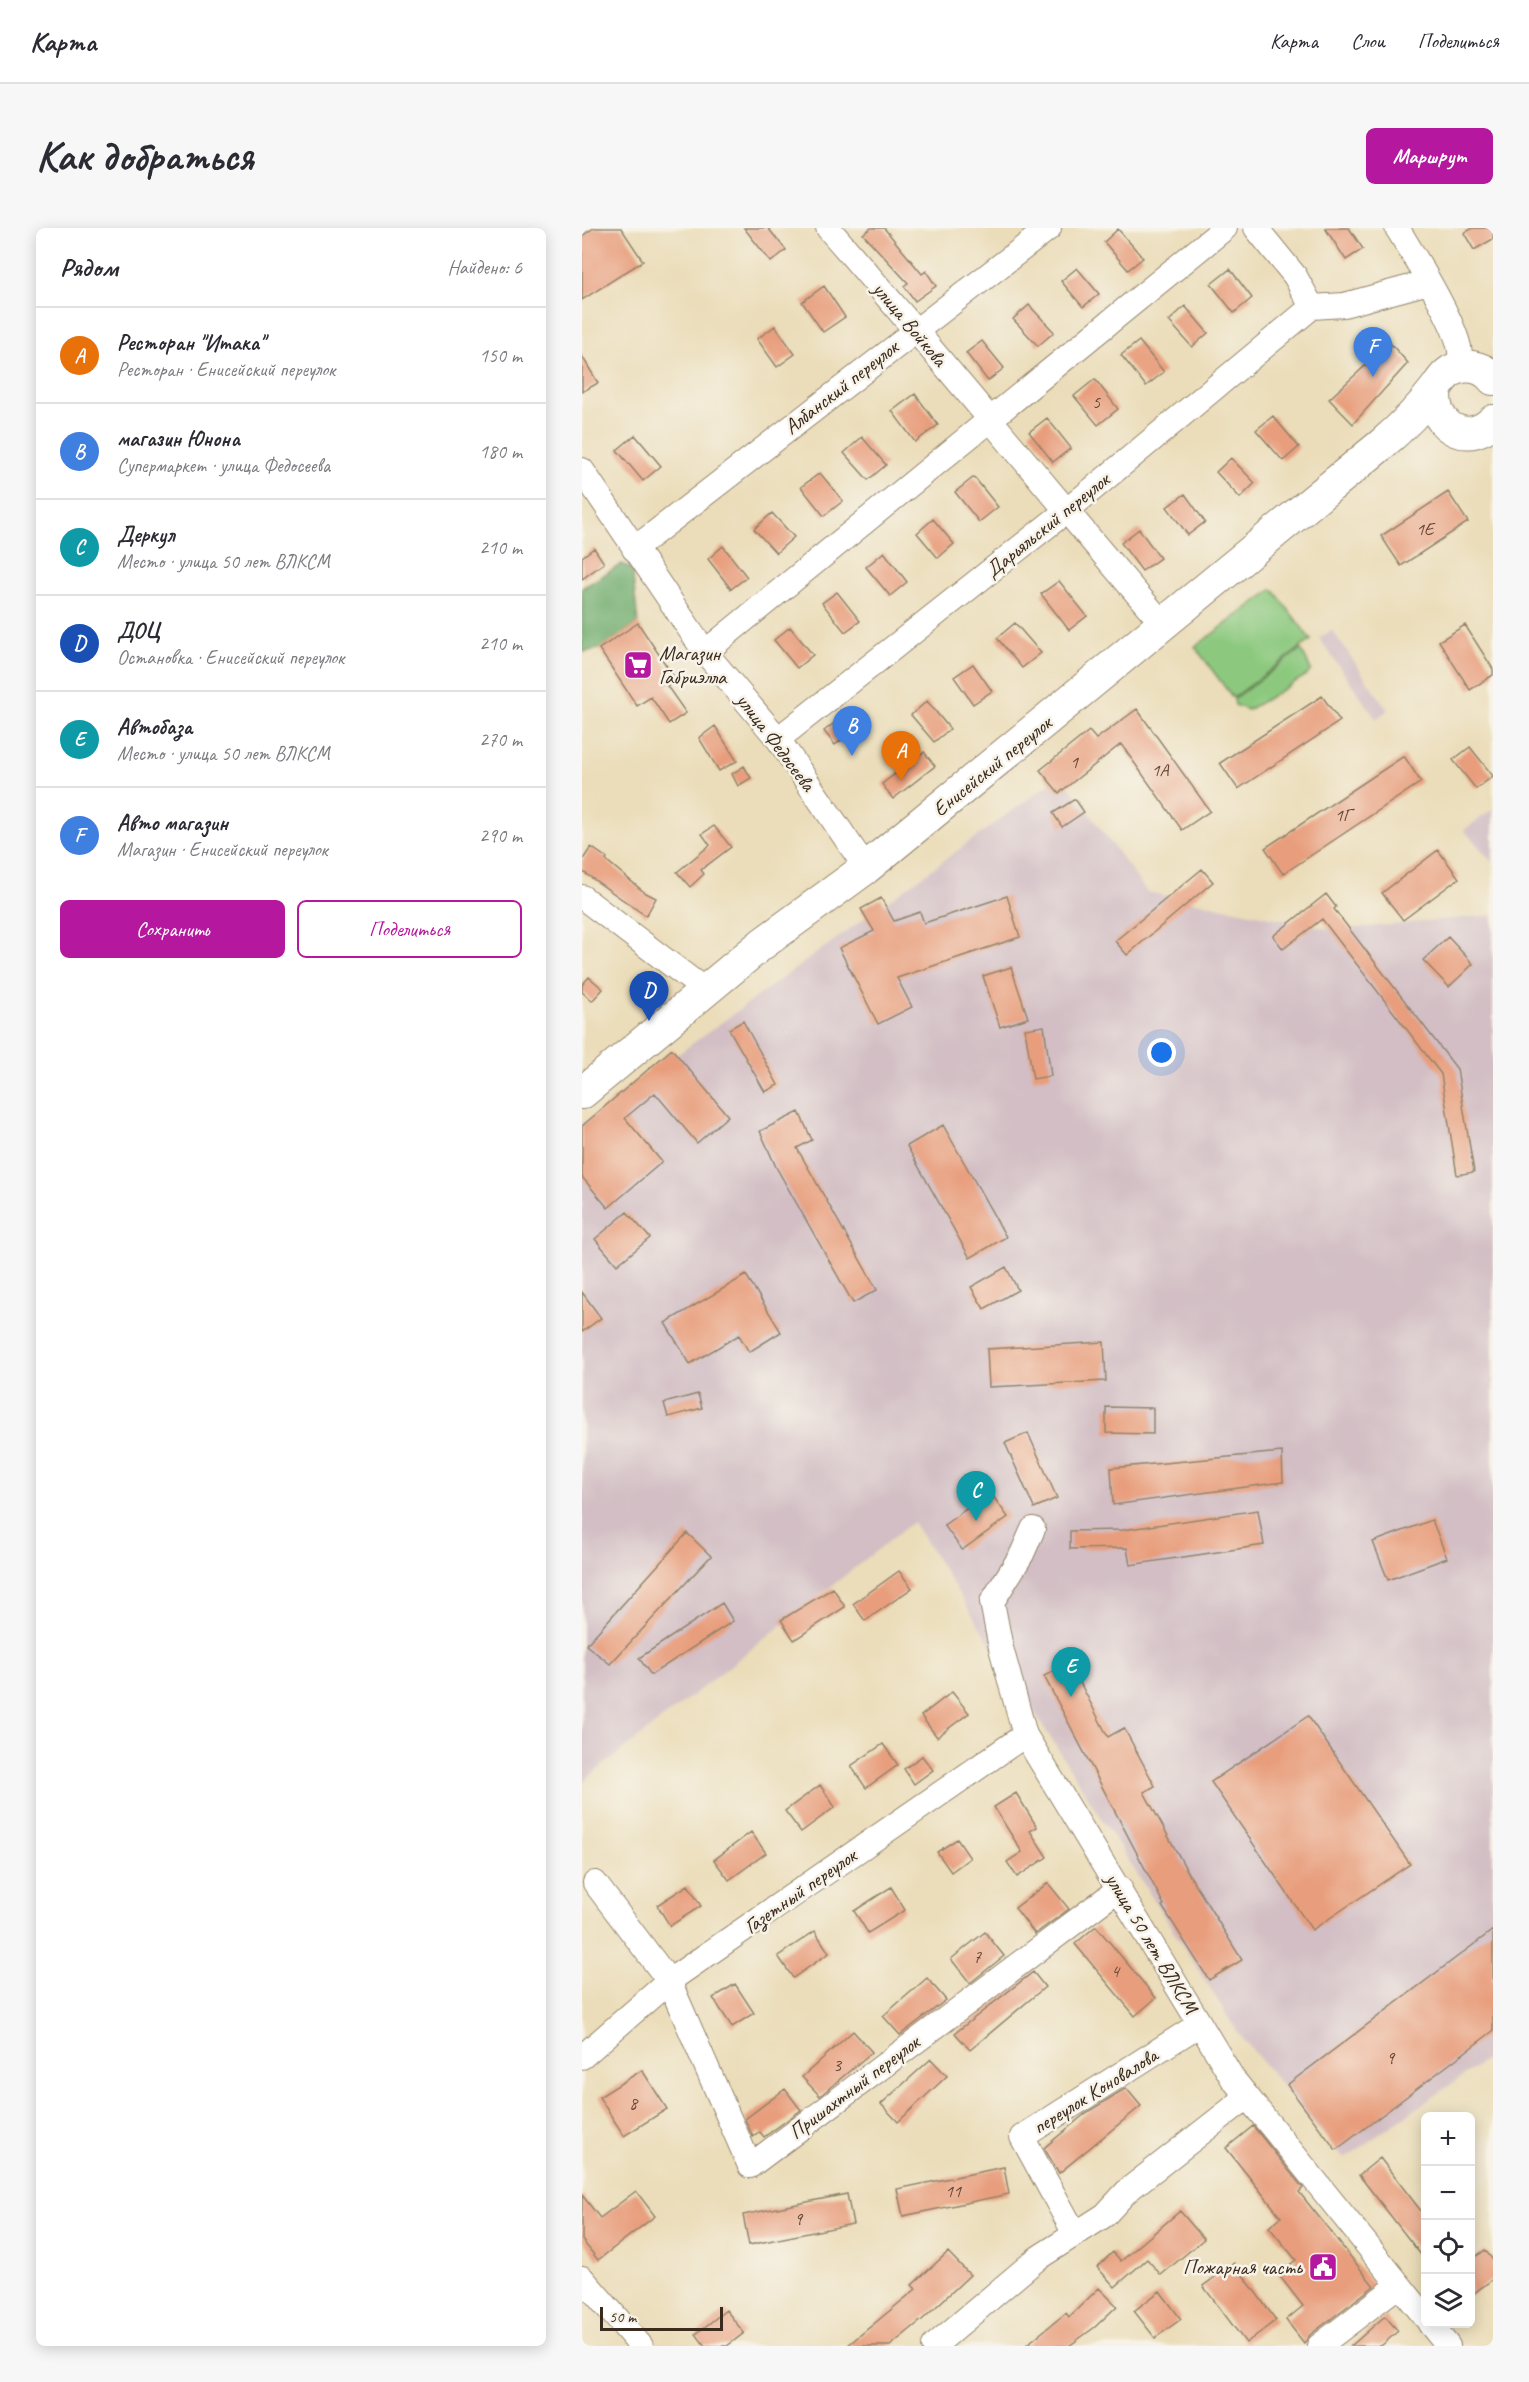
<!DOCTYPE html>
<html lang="ru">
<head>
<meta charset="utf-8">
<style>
	:root { --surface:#fff; --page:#f7f7f7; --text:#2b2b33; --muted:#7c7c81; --line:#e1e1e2; --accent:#b5179e }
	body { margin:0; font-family:Caveat,sans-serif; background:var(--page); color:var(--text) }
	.controls { position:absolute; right:18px; bottom:18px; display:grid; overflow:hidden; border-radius:9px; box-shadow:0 3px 15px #0003 }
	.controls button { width:54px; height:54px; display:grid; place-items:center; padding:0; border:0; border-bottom:2px solid var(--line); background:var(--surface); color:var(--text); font:30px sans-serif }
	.scale { position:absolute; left:18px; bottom:15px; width:123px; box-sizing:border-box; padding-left:6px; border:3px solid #3b2a1e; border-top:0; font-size:16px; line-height:21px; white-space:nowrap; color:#3b2a1e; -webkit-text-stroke:4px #f7f3e8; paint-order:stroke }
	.you { position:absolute; left:580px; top:825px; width:21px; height:21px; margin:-15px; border:4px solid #fff; border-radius:50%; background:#1a73e8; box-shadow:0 0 0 9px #1a73e833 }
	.badge { display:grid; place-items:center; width:39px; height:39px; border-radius:50%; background:var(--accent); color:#fff; font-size:20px; font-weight:700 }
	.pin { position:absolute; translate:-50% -50px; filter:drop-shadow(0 2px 3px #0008) }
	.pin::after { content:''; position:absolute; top:32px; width:21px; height:18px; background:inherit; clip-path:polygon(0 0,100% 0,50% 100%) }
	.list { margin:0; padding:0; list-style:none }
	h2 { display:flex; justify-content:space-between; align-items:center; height:78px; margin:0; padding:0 24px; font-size:26px }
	h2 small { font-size:20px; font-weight:400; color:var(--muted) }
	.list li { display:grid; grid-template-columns:39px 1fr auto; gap:18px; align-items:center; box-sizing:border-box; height:96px; padding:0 24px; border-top:2px solid var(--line) }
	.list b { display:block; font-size:22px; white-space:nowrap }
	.list p { margin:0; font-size:20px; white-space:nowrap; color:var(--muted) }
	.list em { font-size:20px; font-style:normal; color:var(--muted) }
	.actions { display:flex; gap:12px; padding:18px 24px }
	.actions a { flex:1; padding:14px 0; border:2px solid var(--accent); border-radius:9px; text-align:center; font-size:21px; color:var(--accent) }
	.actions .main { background:var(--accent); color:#fff }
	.icon { flex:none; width:33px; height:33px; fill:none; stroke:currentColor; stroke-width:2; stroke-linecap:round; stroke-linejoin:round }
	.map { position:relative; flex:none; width:911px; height:2118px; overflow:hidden; border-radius:9px }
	header { display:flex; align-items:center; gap:36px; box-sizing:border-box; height:84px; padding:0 30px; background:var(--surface); border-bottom:2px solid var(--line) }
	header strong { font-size:28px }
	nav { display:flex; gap:33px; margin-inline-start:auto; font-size:21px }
	.intro { display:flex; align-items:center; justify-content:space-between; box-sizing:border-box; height:144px; padding:0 36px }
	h1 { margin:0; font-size:42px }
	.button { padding:15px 27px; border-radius:9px; background:var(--accent); color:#fff; font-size:21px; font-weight:700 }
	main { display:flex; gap:36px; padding:0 36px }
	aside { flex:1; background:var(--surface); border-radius:9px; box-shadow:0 3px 15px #0003 }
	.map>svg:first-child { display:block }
	.industrial { fill:#d2bec4 }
	.green { fill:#8cc97f; stroke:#647a4e; stroke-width:1.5 }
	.forest { fill:#71ad6e; stroke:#566c46; stroke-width:1.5 }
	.building { fill:#e89e7d }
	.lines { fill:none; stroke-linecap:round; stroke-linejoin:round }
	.minor-casing { stroke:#93846c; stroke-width:26 }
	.major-casing { stroke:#93846c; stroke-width:34 }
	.minor { stroke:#fff; stroke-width:24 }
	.major { stroke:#fff; stroke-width:32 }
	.labels { text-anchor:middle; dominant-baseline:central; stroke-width:5; stroke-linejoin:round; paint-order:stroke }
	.number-label { font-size:18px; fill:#664736 }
	.street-label { font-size:21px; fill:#3b2a1e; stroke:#f7f3e8 }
	.poi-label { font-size:21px; fill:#3b2a1e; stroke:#f7f3e8; text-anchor:start }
</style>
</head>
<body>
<header>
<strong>Карта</strong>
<nav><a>Карта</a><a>Слои</a><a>Поделиться</a></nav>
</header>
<div class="intro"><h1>Как добраться</h1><a class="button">Маршрут</a></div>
<main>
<aside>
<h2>Рядом<small>Найдено: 6</small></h2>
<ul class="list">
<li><span class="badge" style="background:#e8710a">A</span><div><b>Ресторан &quot;Итака&quot;</b><p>Ресторан · Енисейский переулок</p></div><em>150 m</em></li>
<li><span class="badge" style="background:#3f7fe0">B</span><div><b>магазин Юнона</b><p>Супермаркет · улица Федосеева</p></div><em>180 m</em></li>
<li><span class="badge" style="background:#0f9aa8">C</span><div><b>Деркул</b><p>Место · улица 50 лет ВЛКСМ</p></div><em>210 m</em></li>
<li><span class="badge" style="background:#1a4fb4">D</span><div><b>ДОЦ</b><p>Остановка · Енисейский переулок</p></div><em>210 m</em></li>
<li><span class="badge" style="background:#0f9aa8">E</span><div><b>Автобаза</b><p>Место · улица 50 лет ВЛКСМ</p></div><em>270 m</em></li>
<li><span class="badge" style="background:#3f7fe0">F</span><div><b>Авто магазин</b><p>Магазин · Енисейский переулок</p></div><em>290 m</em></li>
</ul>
<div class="actions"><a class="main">Сохранить</a><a>Поделиться</a></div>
</aside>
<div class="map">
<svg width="911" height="2118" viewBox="0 0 911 2118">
	<rect width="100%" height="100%" fill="#f7f3e8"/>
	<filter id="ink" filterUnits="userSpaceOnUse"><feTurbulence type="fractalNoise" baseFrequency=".0167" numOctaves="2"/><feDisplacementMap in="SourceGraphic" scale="12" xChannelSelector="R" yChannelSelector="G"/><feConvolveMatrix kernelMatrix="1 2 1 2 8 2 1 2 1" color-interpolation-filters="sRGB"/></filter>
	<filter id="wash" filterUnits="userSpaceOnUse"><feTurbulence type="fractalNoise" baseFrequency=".008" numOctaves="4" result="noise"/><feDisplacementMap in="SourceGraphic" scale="24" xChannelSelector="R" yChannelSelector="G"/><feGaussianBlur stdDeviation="1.35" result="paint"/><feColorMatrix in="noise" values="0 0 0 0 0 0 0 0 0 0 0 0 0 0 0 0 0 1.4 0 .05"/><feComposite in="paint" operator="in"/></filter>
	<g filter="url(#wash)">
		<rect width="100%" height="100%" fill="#ebddb9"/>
		<path class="industrial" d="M750,402L806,482L794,491L737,410Z
			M479,547L565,664L753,702L911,687V1827L762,1931L657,1806L331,1294L0,1554V896Z
			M911,581V635L882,602Z"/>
		<path class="green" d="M691,361L729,412L651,470L613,419Z
			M719,421L729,442L725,447L666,482L653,477L652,471Z"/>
		<path class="forest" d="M40,336L50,341L56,395L17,421L0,424V360Z"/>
		<g id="blocks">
			<path class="building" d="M12,0H39L61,33L0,72V8Z
				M162,0H186L204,22L189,34Z
				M289,0H302L340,46L344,43L354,58L333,73L322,58L326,55L281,6Z
				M743,0H767L781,21L764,32Z
				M891,0H911V11L892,22L882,5Z
				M536,1L561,30L546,42L522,14Z
				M495,40L517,66L501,79L479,53Z
				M648,41L670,70L652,85L629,56Z
				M242,58L263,89L241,104L220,74Z
				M447,77L472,104L456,118L431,91Z
				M603,78L626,105L610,119L587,93Z
				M193,98L213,126L195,139L175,111Z
				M400,113L422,140L406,153L384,125Z
				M557,113L582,144L564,158L539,127Z
				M808,115L826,135L771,196L747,171Z
				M0,128L16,155L0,164Z
				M513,151L536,181L516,197L492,168Z
				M333,166L356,197L333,214L310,183Z
				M691,188L717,219L701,233L674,202Z
				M465,190L489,220L471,234L447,204Z
				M53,207L79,238L61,253L35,222Z
				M280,209L304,237L286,252L262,225Z
				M649,230L673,255L658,270L634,244Z
				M238,245L261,273L242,288L219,259Z
				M392,249L416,279L397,294L373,264Z
				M866,264L886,294L819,338L799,308Z
				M603,266L623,294L606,307L585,279Z
				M190,285L212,309L194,325L172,301Z
				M351,291L372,316L356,330L335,305Z
				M557,301L578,330L560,343L539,315Z
				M141,318L165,349L149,361L126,331Z
				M12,320L22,335L0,351V329Z
				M302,324L325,354L308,368L284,339Z
				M477,353L505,388L487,402L459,366Z
				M255,364L278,393L263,404L240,375Z
				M56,395L94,452L85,458L104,485L87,496L69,469L55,478L17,421Z
				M433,395L459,425L440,440L415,410Z
				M883,397L911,441V447L888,462L857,413Z
				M208,399L231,427L215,440L192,412Z
				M391,436L410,463L391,476L372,449Z
				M740,468L758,493L656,561L638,535Z
				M345,473L368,501L352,514L329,487Z
				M555,481L628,583L600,602L539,516L477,565L458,542L507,503L514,511Z
				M261,488L272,502L253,517L242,503Z
				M133,498L155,533L137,543L117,510Z
				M888,519L911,548L894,561L871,532Z
				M342,524L353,538L311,571L300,556Z
				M822,528L839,554L701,646L683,620Z
				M162,538L169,550L156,558L150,546Z
				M493,571L502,584L480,599L471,585Z
				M132,598L149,619L119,642L122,646L108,659L95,644L128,617L120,606Z
				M9,619L25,630L24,632L62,664L74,670L64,688L0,643V633Z
				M856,622L877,650L821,692L800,665Z
				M620,641L631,654L545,727L533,713Z
				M744,666L754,679L752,681L875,841L892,944L875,947L859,846L740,691L701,721L691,708Z
				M425,668L438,709L315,750L330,779L296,796L257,720L292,703L279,681L299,670L312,693L338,684L342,695Z
				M866,709L891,736L867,759L841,732Z
				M429,739L446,790L418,799L401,748Z
				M7,749L21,761L10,773L0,764V757Z
				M161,793L196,857L183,864L147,801Z
				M462,798L469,848L451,851L443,801Z
				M90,821L146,888L115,915L73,865L43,890L80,934L26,980L0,949V898Z
				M217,884L230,912L215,920L295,1062L271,1075L194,939L178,903Z
				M361,897L424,1009L388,1030L325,918Z
				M45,984L68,1010L35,1037L13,1011Z
				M424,1039L436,1062L402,1081L389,1059Z
				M164,1047L199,1104L167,1124L157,1107L108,1136L83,1095Z
				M0,1064L19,1090L0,1104Z
				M522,1114L524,1153L407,1159L405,1121Z
				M116,1166L120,1180L86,1189L82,1175Z
				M524,1179L571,1180V1206L524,1205Z
				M446,1205L475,1270L452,1280L423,1215Z
				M700,1224L701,1254L531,1277L529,1240Z
				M408,1264L426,1289L380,1322L362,1297Z
				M676,1282L682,1317L548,1337L545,1320L488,1321V1303L541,1302Z
				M850,1292L865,1330L806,1352L791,1314Z
				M105,1305L129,1328L28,1436L4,1417Z
				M317,1343L330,1360L283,1393L271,1376Z
				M251,1360L263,1379L212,1412L199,1392Z
				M140,1375L151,1393L69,1447L57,1430Z
				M488,1435L526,1509L542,1500L573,1558L562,1564L608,1648L660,1732L627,1752L580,1678L582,1677L462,1448Z
				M370,1464L387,1485L355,1509L339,1488Z
				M726,1488L828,1636L730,1702L629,1554Z
				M301,1516L316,1537L284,1560L269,1538Z
				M340,1528L351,1542L332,1556L322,1541Z
				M238,1557L253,1579L219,1604L203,1583Z
				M434,1565L455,1599L448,1603L465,1629L435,1649L425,1634L440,1624L412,1579Z
				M169,1604L184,1625L147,1652L132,1632Z
				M375,1611L388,1630L369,1644L355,1624Z
				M466,1655L487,1681L453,1706L433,1680Z
				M106,1657L119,1678L88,1698L75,1677Z
				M309,1659L323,1682L286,1705L272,1683Z
				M514,1698L574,1770L553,1788L493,1716Z
				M911,1702V1803L754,1922L705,1857Z
				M233,1703L247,1725L211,1750L196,1728Z
				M403,1704L422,1728L388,1755L369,1731Z
				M451,1744L463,1759L388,1822L373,1805Z
				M345,1750L364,1772L318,1807L301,1788Z
				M153,1756L172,1785L150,1799L131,1770Z
				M271,1803L290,1824L238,1868L220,1849Z
				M349,1831L365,1848L316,1894L299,1876Z
				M60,1842L85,1881L42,1908L17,1869Z
				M544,1860L559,1878L477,1945L462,1920L504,1885Z
				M203,1861L219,1882L182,1909L178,1904L171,1909L163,1891Z
				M671,1898L721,1960L717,1964L792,2058L728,2107L722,2115L704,2092L721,2078L696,2046L714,2032L687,1999L699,1989L644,1920Z
				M798,1930L843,1988V2032L777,1947Z
				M422,1939L427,1966L321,1988L315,1961Z
				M54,1963L73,1988L16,2032L0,2012V1967L18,1990Z
				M265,1966L271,1996L167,2017L161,1987Z
				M598,1983L622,2011L579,2047L565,2031L533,2059L515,2039L531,2024L539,2033Z
				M903,2022L911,2032V2051L888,2068V2033Z
				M366,2024L388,2047L341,2091L308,2118H265L334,2061L330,2057Z
				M652,2035L694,2092L664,2115L621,2058Z
				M517,2060L535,2078L513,2099L487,2118H443L484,2085L487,2089Z
				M578,2063L599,2091L573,2110L552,2083Z
				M144,2082L162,2105L145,2118H123L114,2106Z
				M803,2088L816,2103L799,2118H769Z"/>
		</g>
	</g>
	<g filter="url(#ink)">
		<use href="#blocks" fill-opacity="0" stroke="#93846c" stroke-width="1.5"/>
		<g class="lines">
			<g class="minor-casing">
				<path id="minor" d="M246,0C360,131 468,266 582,397
					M674,0L713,48L730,79L762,77L847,54
					M815,0C829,23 881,105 878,129C877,133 874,137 872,141
					M0,242L123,424L196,511L284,640
					M52,321L467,0
					M123,424L643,0
					M196,511L483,284L730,79
					M0,669L124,763
					M451,1301L440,1326L410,1374L419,1420L443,1507L618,1796L651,1851L844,2090
					M13,1655L87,1753L168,1938L538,1660
					M0,1829L87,1753L443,1507
					M493,2006L440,1909L618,1796
					M0,2050L59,2118
					M848,2096L866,2118
					M352,2118L456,2030L523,1987L546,1962L665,1869
					M737,2118L817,2057"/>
			</g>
			<g class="major-casing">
				<path id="major" d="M854,160C847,196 883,220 911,193
					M0,865L180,716L284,640L799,217C819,200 838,181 854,160C859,153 861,148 869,143C883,135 901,138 911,151"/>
			</g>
			<use href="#minor" class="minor"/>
			<use href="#major" class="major"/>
		</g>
	</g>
	<defs>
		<g id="supermarket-square" transform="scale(1.5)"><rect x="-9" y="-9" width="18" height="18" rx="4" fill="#b5179e" stroke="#f7f3e8"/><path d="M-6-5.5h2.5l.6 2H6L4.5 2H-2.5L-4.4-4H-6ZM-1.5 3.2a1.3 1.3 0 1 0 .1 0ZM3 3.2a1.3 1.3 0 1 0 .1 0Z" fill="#fff"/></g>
		<g id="civic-square" transform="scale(1.5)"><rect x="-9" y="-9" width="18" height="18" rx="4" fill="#b5179e" stroke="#f7f3e8"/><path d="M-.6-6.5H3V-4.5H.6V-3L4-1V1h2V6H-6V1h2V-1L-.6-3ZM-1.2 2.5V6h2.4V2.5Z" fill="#fff"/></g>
	</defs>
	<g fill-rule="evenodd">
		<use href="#supermarket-square" x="56" y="437"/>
		<use href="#civic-square" x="741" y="2039"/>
	</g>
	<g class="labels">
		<g class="number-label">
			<text x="514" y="174">5</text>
			<text x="843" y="301">1Е</text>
			<text x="492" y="534">1</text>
			<text x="578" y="542">1А</text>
			<text x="761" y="587">1Г</text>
			<text x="395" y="1729">7</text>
			<text x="533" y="1743">4</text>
			<text x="808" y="1830">9</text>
			<text x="255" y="1837">3</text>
			<text x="51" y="1875">8</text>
			<text x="371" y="1963">11</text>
			<text x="216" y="1991">9</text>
		</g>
		<g class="street-label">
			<text transform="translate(328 96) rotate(50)">улица Войкова</text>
			<text transform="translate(259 159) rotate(-38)">Албанский переулок</text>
			<text transform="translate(465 297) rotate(-39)">Дарьяльский переулок</text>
			<text transform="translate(194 514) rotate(53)">улица Федосеева</text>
			<text transform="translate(410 538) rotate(-39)">Енисейский переулок</text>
			<text transform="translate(218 1663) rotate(-35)">Газетный переулок</text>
			<text transform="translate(570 1715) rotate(59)">улица 50 лет ВЛКСМ</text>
			<text transform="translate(272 1859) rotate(-37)">Пришахтный переулок</text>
			<text transform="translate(513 1863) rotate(-32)">переулок Коновалова</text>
		</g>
		<g class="poi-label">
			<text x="77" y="425">Магазин<tspan x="77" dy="24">Габриэлла</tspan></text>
			<text x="720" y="2039" text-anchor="end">Пожарная часть</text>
		</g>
	</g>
</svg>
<div class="controls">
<button>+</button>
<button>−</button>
<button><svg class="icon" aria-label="locate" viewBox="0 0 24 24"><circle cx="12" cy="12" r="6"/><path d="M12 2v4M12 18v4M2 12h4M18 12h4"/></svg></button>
<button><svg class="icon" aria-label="layers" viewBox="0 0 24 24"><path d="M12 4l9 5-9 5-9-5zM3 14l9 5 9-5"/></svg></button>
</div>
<div class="scale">50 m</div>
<div class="you"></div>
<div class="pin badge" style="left:319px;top:553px;background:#e8710a">A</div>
<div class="pin badge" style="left:270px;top:528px;background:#3f7fe0">B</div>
<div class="pin badge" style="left:394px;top:1293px;background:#0f9aa8">C</div>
<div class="pin badge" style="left:67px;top:793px;background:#1a4fb4">D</div>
<div class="pin badge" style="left:489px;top:1469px;background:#0f9aa8">E</div>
<div class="pin badge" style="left:791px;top:149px;background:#3f7fe0">F</div>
</div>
</main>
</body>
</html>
